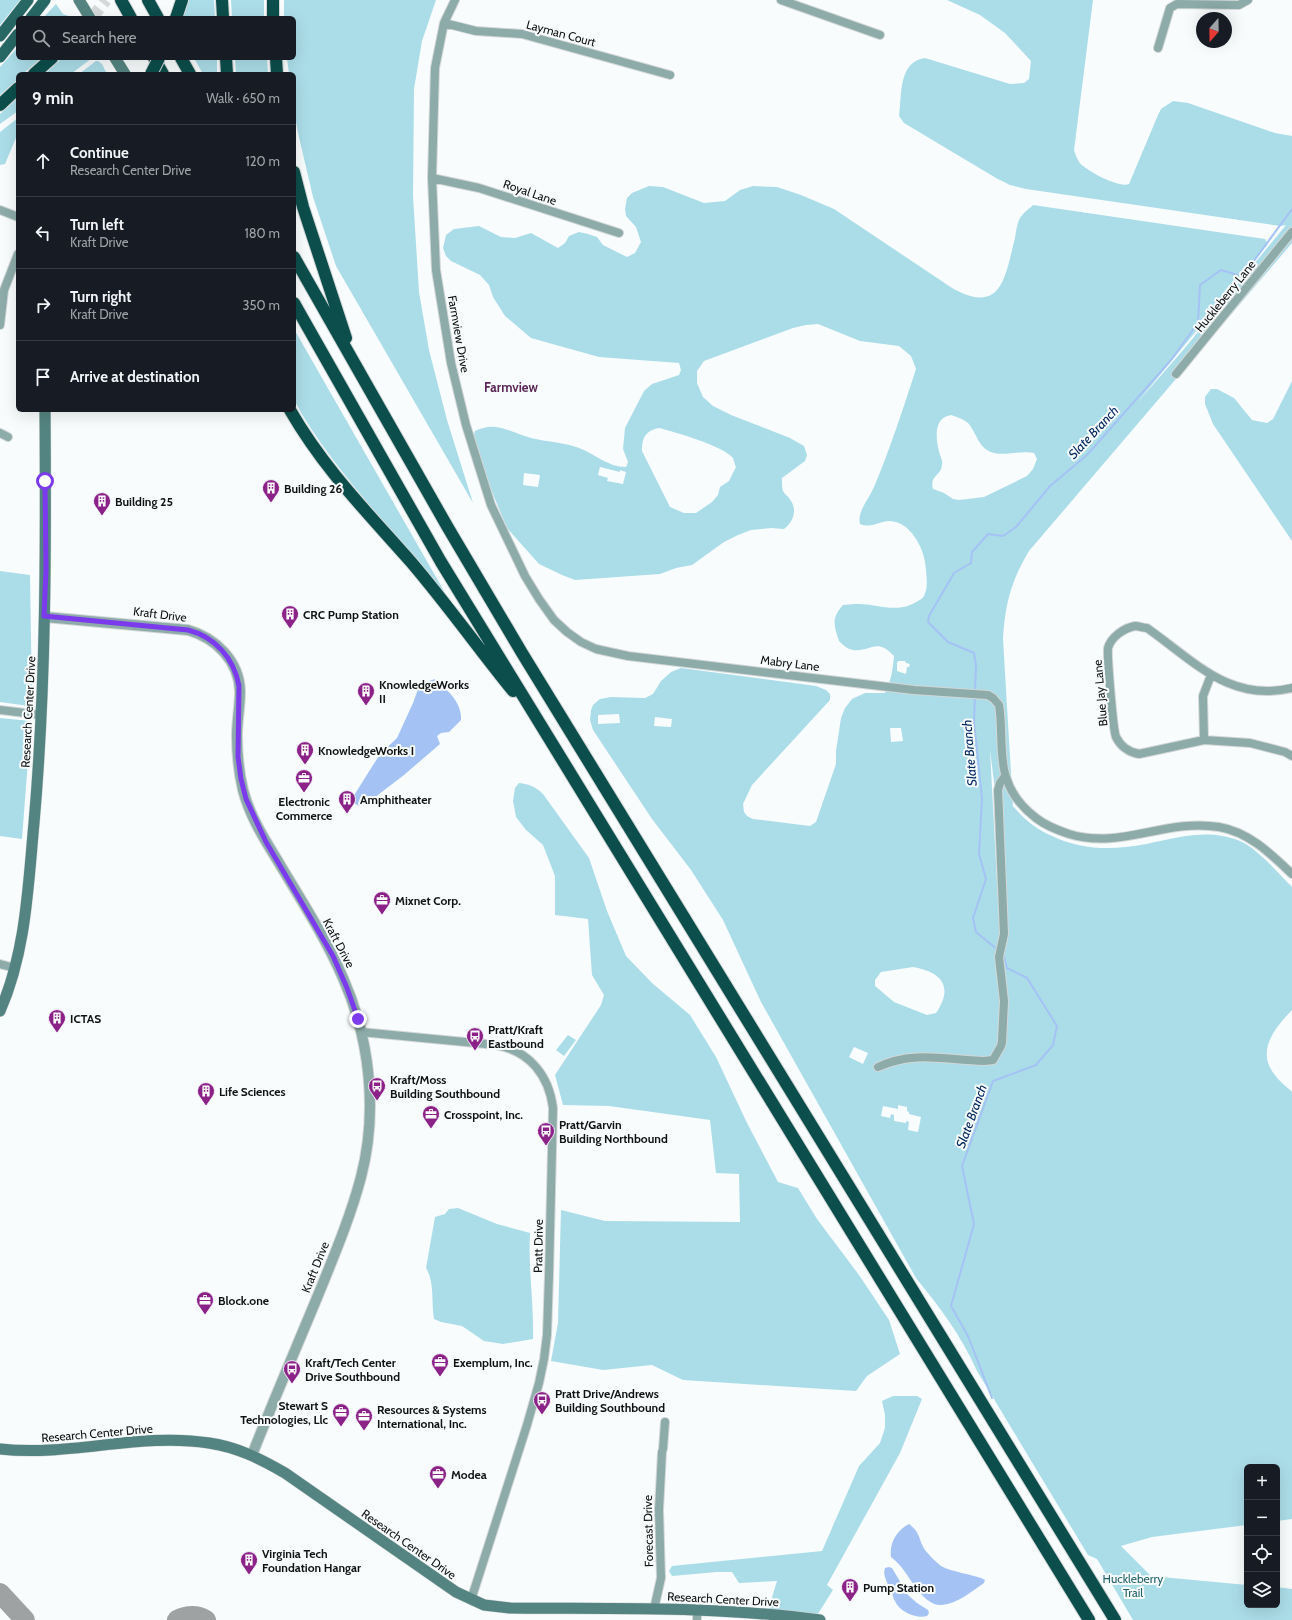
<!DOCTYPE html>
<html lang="en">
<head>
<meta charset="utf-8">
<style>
	:root { --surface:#171b24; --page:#242831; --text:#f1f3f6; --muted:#9ea1a6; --line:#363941 }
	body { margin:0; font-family:Cabin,sans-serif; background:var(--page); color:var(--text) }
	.controls { position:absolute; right:12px; bottom:12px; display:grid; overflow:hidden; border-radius:6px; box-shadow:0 4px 16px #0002 }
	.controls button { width:36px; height:36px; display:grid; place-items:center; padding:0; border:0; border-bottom:1px solid var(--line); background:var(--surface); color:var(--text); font:20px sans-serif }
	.compass { position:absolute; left:1196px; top:12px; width:36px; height:36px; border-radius:50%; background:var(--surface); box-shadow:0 4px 16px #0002; rotate:200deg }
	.stop { position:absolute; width:12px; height:12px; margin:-9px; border:3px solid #7c3aed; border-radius:50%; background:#fff }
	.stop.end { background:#7c3aed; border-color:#fff; box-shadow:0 1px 4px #0008 }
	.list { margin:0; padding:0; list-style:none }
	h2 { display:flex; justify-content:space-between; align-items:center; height:52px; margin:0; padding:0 16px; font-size:17px }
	h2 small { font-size:13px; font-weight:400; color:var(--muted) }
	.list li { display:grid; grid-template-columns:26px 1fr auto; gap:12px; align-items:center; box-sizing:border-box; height:72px; padding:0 16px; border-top:1px solid var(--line) }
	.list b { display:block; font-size:15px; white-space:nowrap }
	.list p { margin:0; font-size:13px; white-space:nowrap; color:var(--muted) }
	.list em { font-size:13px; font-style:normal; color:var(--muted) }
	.icon { flex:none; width:22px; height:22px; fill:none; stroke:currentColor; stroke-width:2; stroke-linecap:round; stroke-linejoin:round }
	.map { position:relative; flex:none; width:1292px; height:1620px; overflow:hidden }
	.search { position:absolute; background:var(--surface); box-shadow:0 4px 16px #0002; left:16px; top:16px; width:280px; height:44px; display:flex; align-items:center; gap:10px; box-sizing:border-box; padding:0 14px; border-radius:6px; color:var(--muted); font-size:15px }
	.panel { position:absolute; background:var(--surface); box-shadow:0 4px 16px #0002; left:16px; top:72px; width:280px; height:340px; border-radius:6px }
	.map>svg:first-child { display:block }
	.green { fill:#abdde8; fill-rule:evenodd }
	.water { fill:#a4c3f4 }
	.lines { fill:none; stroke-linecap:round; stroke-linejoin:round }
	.stream { stroke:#a4c3f4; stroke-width:2 }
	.taxiway { stroke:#9ea2a2; stroke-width:20 }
	.motorway-tunnel { stroke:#d5d9da; stroke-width:12; stroke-dasharray:12 6; stroke-linecap:butt }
	.minor-casing { stroke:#d3d7d7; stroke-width:10 }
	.tertiary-casing { stroke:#d3d7d7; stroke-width:12 }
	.secondary-casing { stroke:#d3d7d7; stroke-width:12 }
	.primary-casing { stroke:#d3d7d7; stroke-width:12 }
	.motorway-casing { stroke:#d3d7d7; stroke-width:14 }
	.minor { stroke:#8caba9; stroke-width:8 }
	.tertiary { stroke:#8caba9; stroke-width:10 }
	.secondary { stroke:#548481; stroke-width:11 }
	.primary { stroke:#276865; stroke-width:11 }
	.motorway { stroke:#0c4e4b; stroke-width:12 }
	.motorway-bridge-casing { stroke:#d3d7d7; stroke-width:14; stroke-linecap:butt }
	.motorway-bridge { stroke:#0c4e4b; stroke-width:12 }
	.route { stroke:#7c3aed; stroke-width:5 }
	.labels { text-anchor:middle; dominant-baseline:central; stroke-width:4; stroke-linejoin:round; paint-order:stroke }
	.street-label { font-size:12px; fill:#111212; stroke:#f8fcfd }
	.poi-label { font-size:12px; font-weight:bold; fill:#111212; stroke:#f8fcfd; text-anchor:start }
	.park-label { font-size:12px; fill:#24616d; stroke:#f8fcfd }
	.neighbourhood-label { font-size:13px; font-weight:bold; fill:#5b2858; stroke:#f8fcfd }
	.water-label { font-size:13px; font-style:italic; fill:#052961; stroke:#f8fcfd }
</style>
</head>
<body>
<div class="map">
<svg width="1292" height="1620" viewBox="0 0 1292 1620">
	<rect width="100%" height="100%" fill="#f8fcfd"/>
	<path class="green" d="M0,0H20L0,25Z
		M189,0H214L215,18H183Z
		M231,0H264V18H232Z
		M284,0H436L422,41L414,89L413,196L419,292L429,350L447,420L473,503L336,266L313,197L298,133L294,111V74H289L287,58H294V18H284Z
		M947,0H1093L1074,150C1076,156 1078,162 1083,166C1092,173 1119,188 1129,184L1158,115L1161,109L1173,101L1188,103L1275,133L1292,136V243L1029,551C1011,581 1005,604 1003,639L1013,807H1014C1024,820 1038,830 1052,836C1075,847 1101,850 1126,847C1166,843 1199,825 1240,841C1258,849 1277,872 1292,887V1010C1275,1028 1256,1050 1274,1074C1279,1081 1286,1086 1292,1092V1519L1277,1521V1467H1247V1525L1152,1537L1121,1546L1151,1576L1247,1585V1605H1277V1587L1292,1589V1620H1133L1097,1559L1088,1555L977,1371C961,1335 941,1309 916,1278L761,1002L723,920L691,870L652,819L593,730L590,720L591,710L593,705L600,699L611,697L645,698L653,694L661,681L671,672L681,668L816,686L826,690L830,694V700L752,785L743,804L744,812L747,816L753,819L810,826L816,822L836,764V751L841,718L845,708L852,699L865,693H885C891,681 893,669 894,656C876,637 872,652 853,650C847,649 843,645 839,641C834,626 831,618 843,605C847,605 851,604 855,604C878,603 896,615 918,601C920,600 923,598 924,596C929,587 926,572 925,562C923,549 914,531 901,524C882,515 877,530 860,524C857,511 869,499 874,487C890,449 903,409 916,369L911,356L899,346L860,341L818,324L806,325L793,328L704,361L697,371V383L703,397L713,406L731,415L790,438L804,446L807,455L805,461L782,478C782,482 782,488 783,491C784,494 788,496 789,498C798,509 794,521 784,529L771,528L751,530L738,535L724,542L692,565L676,568L660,574L575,580L562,575L539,564L507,528L490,487L473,437L475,431C481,428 489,426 496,427C505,428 520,435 531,438C547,442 563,442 579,448C595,454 608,467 626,467L628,462L623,449L625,428L644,391L652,384L679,375L681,370L679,363L599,357L531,338L505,316L493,297L489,285L480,275L451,261L446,256L443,248L446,235L454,229L479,226L501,237L515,238L531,233L558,248L565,243L569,236L579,232L588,234L597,237L603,245L627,257L635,253L641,242L636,227L626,216L625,209L627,198L632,193L649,186L663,187L704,203L725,201L740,190L753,186L777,187L801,195L834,209L952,288C1002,316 1005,277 1015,238C1016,232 1017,223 1020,218C1024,212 1029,209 1033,205L1265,239L1268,244L1136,404L1184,349L1286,225L1281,226L1026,189L1010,185L996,178L904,123L899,116C902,95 898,62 925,58L1010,84L1024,83L1029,79L1031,61L1005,33L980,15ZM951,415C957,417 963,419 968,423C977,433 978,449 994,453C1007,456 1021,450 1034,453L1037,459L1033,469L1027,476L984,497L959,500L953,499L944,493L933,489C929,475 942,476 942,464C943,461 941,458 940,455C936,441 932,418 951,415ZM659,428C675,432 723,446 733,458C734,461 735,465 736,467L729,481L720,487L718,495L712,502L696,513H684L670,507L642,451C642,438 645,431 659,428ZM600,467L620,472V470L626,472L623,484L607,481L608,478L598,475ZM524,473L540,475L538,487L523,485ZM899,661H905L906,663L910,664L909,667H907L906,674L897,671V662ZM619,714L620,723L598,724V715ZM655,717L672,719L671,727L654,726ZM890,728H901L903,741L891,742ZM990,750L999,822L1007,934L1004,957L1005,976L1000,1041L998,947L1000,938ZM913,967C942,972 954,987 936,1013L927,1015L894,1002L875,986V980L881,972ZM854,1047L868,1053L863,1064L849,1057ZM898,1105L907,1107V1111L909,1112V1114L921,1117L918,1132L908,1130L909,1122L906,1121V1123L894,1121V1115L891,1114L890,1118L881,1116L883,1106L898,1109Z
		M56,4L63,14L74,18H43Z
		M18,47V58H41L23,74H18V79L0,95V67Z
		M62,58H92L71,74H45Z
		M194,58H217V74H203Z
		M235,58H267L268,74H236Z
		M96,61H98L102,64L107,74H79Z
		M18,98V111L0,124V114Z
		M18,118V133L5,164L0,165V132Z
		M294,329L456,612C432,581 408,551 384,522C351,483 318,445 294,400Z
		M1292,381V541L1213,424L1205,404V397L1211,389H1217L1234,398L1252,420L1267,423L1273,419Z
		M0,571L30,575L32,700L29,706L0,702Z
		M0,718L31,721L22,839L0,836Z
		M519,783C529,784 536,787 543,794L589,858L607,911L626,956L652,983L690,1015L716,1057L747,1123L778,1182L798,1188L817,1219L859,1275L889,1320L900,1354L867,1376L856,1391L683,1380L652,1365L603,1370L551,1361L558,1323L561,1210L605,1221L740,1222L739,1174L716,1173L710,1120L609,1106L563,1105L555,1075L601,1005L604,995L592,975L588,919L555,915V876L543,845L526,830L516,817L513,801L515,788Z
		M568,1035L576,1040L564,1056L556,1050Z
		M458,1208L497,1224L530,1233C528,1268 534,1303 533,1339L503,1344L484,1341L462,1326L441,1322L434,1319C431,1303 435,1282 426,1268L435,1217L445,1214L449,1209Z
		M893,1396H917L922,1399L900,1453L827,1585L833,1590L814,1620H765L777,1581L739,1583L732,1572H717L672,1576L669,1571L672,1566L822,1551L859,1466L880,1443L885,1428V1415L882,1401Z"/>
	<path class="water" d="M435,679C448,691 462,702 461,720L449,732L441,733L437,736L440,744L404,775L370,801L359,806L354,803L353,797L380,754L397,738L413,703L420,684Z
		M909,1524C921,1533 918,1539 925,1550C929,1555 936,1562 941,1566C951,1572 981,1576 985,1580L984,1583C972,1591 957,1604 942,1605C925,1607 911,1579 902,1568C899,1564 895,1560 891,1557C889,1543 897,1530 909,1524Z
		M889,1567L892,1568L908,1595L917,1603L928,1610L929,1613L927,1616C917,1619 899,1612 895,1601C893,1599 893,1595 892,1592C889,1585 882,1577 885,1568Z"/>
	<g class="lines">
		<path class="stream" d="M975,691L976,666L974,653L948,642L928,622L929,616L954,573L971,563L972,552L988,534L1003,536L1016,527L1050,486L1087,455L1171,360L1198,323L1200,285L1221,270L1238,275L1248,269L1292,209
			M975,695L974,722L982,798L979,854L986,879L973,918L976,932L998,950
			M992,1398L968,1336L951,1306L974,1224L962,1166L993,1081L1036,1065L1053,1045L1057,1026L1027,978L1007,968L1003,954L1002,953"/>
		<path class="taxiway" d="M0,1593L25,1620
			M177,1620C187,1615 196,1614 206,1620"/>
		<path class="motorway-tunnel" d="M92,18L106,0"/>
		<g class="minor-casing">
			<path id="minor" d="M455,0L444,23L435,68L432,178L436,270L451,363L466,425L491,505L525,576L539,599L554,620L567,632L581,642L596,649L628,656L914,690L988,695L993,698L999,705C1003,727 999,757 1006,777C1011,794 1023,808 1036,818C1046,826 1057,830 1069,834C1121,850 1166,818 1219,827C1249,832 1271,854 1292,874
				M781,0L880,35
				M444,23L476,31L522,34L670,75
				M1158,48L1170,8L1177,4L1239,5L1248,0
				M432,178L479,188L619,233
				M0,210L18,217
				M0,325L4,290L18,254
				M1176,374L1292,232
				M0,433L8,437
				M1292,688C1230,703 1194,661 1147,628C1143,628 1139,626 1135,626C1124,628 1111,637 1108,648C1107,656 1113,730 1116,737C1121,747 1128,752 1139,754L1204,740L1250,743L1285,752L1292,756
				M0,710L42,715
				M1204,740L1203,696L1211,675
				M0,964L15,968
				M361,1032L496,1045C530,1051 549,1076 553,1108L549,1275L547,1335L544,1359L539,1383L527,1425L471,1600
				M878,1067C914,1050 945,1060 984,1061L993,1060L1001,1046L1002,1042L1004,1001L999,957L1004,934L998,790L1000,783L1005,776
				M663,1449L665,1422
				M654,1609L661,1578L659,1510L662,1452
				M697,1620V1610"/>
		</g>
		<g class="tertiary-casing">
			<path id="tertiary" d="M45,617L188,630C216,638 239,661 240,691C240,706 237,721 237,736C237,754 239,773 243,790C250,817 265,840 279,863C301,900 326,938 343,978C370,1039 378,1112 361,1177C351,1215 336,1251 321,1288C298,1344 274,1399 252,1455"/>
		</g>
		<g class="secondary-casing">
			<path id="secondary" d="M79,0L90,18
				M115,58L125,74
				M0,1011C26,952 28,887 34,823C46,686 46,548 45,410
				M0,1449C70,1457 140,1432 209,1443C237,1447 261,1459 285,1473L456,1592L484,1605L510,1608C614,1609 718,1606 820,1620"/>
		</g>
		<g class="primary-casing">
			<path id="primary" d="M31,18L45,0
				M0,36L28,0
				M0,57L18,34"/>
		</g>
		<g class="motorway-casing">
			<path id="motorway" d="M121,0L131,18
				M148,0L158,18
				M222,0L223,18
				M273,0V18
				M176,18L182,0
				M154,58L163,74
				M181,58L190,74
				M226,58L227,74
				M276,58L277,74
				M34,74L52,58
				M0,105L18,88
				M294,172L303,207L346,338
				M294,257L447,526L522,653L1115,1620
				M294,303L441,562L1089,1620
				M290,410C324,469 367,512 411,562C447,604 478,648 513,691"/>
		</g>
		<use href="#minor" class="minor"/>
		<use href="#tertiary" class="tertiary"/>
		<use href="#secondary" class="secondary"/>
		<use href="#primary" class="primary"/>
		<use href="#motorway" class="motorway"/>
		<g class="motorway-bridge-casing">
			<path id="motorway-bridge" d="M151,74L159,58"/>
		</g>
		<use href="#motorway-bridge" class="motorway-bridge"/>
	</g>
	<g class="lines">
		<path class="route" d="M45,481L46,570L44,616L188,630C215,637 234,658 239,686L238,757L241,779L246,799L266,842L333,956L347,988L358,1019"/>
	</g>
	<defs>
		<g id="building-pin" transform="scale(0.9)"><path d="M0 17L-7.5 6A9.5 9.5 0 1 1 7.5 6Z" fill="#8b2288" stroke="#f8fcfd"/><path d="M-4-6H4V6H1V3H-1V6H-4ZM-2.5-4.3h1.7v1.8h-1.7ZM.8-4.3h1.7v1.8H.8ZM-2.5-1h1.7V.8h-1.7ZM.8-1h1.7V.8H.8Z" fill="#fff"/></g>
		<g id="office-pin" transform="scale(0.9)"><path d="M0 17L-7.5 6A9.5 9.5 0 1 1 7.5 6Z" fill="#8b2288" stroke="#f8fcfd"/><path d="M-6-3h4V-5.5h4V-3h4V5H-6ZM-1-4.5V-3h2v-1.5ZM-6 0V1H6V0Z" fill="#fff"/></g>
		<g id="bus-pin" transform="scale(0.9)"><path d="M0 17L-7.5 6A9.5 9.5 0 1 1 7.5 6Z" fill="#8b2288" stroke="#f8fcfd"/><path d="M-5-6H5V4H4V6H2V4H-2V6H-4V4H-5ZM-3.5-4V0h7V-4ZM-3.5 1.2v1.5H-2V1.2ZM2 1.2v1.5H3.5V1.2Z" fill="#fff"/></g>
	</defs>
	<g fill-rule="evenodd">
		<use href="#building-pin" x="271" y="488"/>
		<use href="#building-pin" x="102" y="501"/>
		<use href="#building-pin" x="290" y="614"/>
		<use href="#building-pin" x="366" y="691"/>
		<use href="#building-pin" x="305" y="750"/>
		<use href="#office-pin" x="304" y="778"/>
		<use href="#building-pin" x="347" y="799"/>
		<use href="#office-pin" x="382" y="900"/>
		<use href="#building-pin" x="57" y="1018"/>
		<use href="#bus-pin" x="475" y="1036"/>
		<use href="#bus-pin" x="377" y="1086"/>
		<use href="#building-pin" x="206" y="1091"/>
		<use href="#office-pin" x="431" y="1114"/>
		<use href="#bus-pin" x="546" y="1131"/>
		<use href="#office-pin" x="205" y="1300"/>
		<use href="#office-pin" x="440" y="1362"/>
		<use href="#bus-pin" x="292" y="1369"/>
		<use href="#bus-pin" x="542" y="1400"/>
		<use href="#office-pin" x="341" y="1412"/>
		<use href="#office-pin" x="364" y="1416"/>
		<use href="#office-pin" x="438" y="1474"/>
		<use href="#building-pin" x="249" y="1560"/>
		<use href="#building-pin" x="850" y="1587"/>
	</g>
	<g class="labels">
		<g class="street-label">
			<text transform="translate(561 33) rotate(15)">Layman Court</text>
			<text transform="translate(530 192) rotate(19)">Royal Lane</text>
			<text transform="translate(1225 296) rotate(-51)">Huckleberry Lane</text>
			<text transform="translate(459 334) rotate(80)">Farmview Drive</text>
			<text transform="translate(160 614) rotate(7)">Kraft Drive</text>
			<text transform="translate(790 663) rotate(7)">Mabry Lane</text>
			<text transform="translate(1100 693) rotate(-95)">Blue Jay Lane</text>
			<text transform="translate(28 712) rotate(-87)">Research Center Drive</text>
			<text transform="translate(339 943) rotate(62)">Kraft Drive</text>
			<text transform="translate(538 1246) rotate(-89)">Pratt Drive</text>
			<text transform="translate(315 1267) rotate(-68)">Kraft Drive</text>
			<text transform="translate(97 1433) rotate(-5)">Research Center Drive</text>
			<text transform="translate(648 1531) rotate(-91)">Forecast Drive</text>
			<text transform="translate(409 1544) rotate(35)">Research Center Drive</text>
			<text transform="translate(723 1599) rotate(3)">Research Center Drive</text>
		</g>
		<g class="poi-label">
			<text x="284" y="488">Building 26</text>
			<text x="115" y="501">Building 25</text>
			<text x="303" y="614">CRC Pump Station</text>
			<text x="379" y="684">KnowledgeWorks<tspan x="379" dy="14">II</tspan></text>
			<text x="318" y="750">KnowledgeWorks I</text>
			<text x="360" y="799">Amphitheater</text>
			<text x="304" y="801" text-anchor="middle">Electronic<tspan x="304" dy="14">Commerce</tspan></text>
			<text x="395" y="900">Mixnet Corp.</text>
			<text x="70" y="1018">ICTAS</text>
			<text x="488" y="1029">Pratt/Kraft<tspan x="488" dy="14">Eastbound</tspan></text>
			<text x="390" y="1079">Kraft/Moss<tspan x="390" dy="14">Building Southbound</tspan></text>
			<text x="219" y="1091">Life Sciences</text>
			<text x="444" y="1114">Crosspoint, Inc.</text>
			<text x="559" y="1124">Pratt/Garvin<tspan x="559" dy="14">Building Northbound</tspan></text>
			<text x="218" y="1300">Block.one</text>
			<text x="305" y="1362">Kraft/Tech Center<tspan x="305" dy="14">Drive Southbound</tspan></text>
			<text x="453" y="1362">Exemplum, Inc.</text>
			<text x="555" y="1393">Pratt Drive/Andrews<tspan x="555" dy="14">Building Southbound</tspan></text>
			<text x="328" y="1405" text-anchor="end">Stewart S<tspan x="328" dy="14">Technologies, Llc</tspan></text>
			<text x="377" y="1409">Resources &amp; Systems<tspan x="377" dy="14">International, Inc.</tspan></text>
			<text x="451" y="1474">Modea</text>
			<text x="262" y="1553">Virginia Tech<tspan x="262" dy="14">Foundation Hangar</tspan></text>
			<text x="863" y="1587">Pump Station</text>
		</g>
		<g class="park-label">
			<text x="1133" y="1578">Huckleberry<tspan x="1133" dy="14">Trail</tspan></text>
		</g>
		<g class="neighbourhood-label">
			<text x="511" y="387">Farmview</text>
		</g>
		<g class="water-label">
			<text transform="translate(1093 432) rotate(-47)">Slate Branch</text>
			<text transform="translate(969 753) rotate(-95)">Slate Branch</text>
			<text transform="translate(971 1116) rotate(-70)">Slate Branch</text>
		</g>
	</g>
</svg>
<div class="controls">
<button>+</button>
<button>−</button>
<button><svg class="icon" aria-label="locate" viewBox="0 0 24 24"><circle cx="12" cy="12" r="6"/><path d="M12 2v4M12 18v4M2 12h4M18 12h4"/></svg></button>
<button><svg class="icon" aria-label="layers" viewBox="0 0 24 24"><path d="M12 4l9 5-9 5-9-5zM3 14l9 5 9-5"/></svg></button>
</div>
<svg class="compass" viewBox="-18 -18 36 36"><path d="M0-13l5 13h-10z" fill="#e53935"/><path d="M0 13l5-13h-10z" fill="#9ea1a6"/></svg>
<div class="stop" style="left:45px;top:481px"></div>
<div class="stop end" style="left:358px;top:1019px"></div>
<div class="search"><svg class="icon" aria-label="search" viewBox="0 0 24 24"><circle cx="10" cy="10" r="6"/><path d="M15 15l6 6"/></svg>Search here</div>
<section class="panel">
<h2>9 min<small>Walk · 650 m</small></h2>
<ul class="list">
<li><svg class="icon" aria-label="ahead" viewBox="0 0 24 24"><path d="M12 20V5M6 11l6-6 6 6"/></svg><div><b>Continue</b><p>Research Center Drive</p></div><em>120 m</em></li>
<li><svg class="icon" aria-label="left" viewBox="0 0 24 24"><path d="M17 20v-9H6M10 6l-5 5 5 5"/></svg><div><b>Turn left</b><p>Kraft Drive</p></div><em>180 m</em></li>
<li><svg class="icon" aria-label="right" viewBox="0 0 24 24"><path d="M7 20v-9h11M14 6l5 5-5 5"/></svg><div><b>Turn right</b><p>Kraft Drive</p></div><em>350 m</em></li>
<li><svg class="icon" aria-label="arrive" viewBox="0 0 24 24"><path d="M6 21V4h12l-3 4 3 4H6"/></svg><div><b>Arrive at destination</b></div></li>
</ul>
</section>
</div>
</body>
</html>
